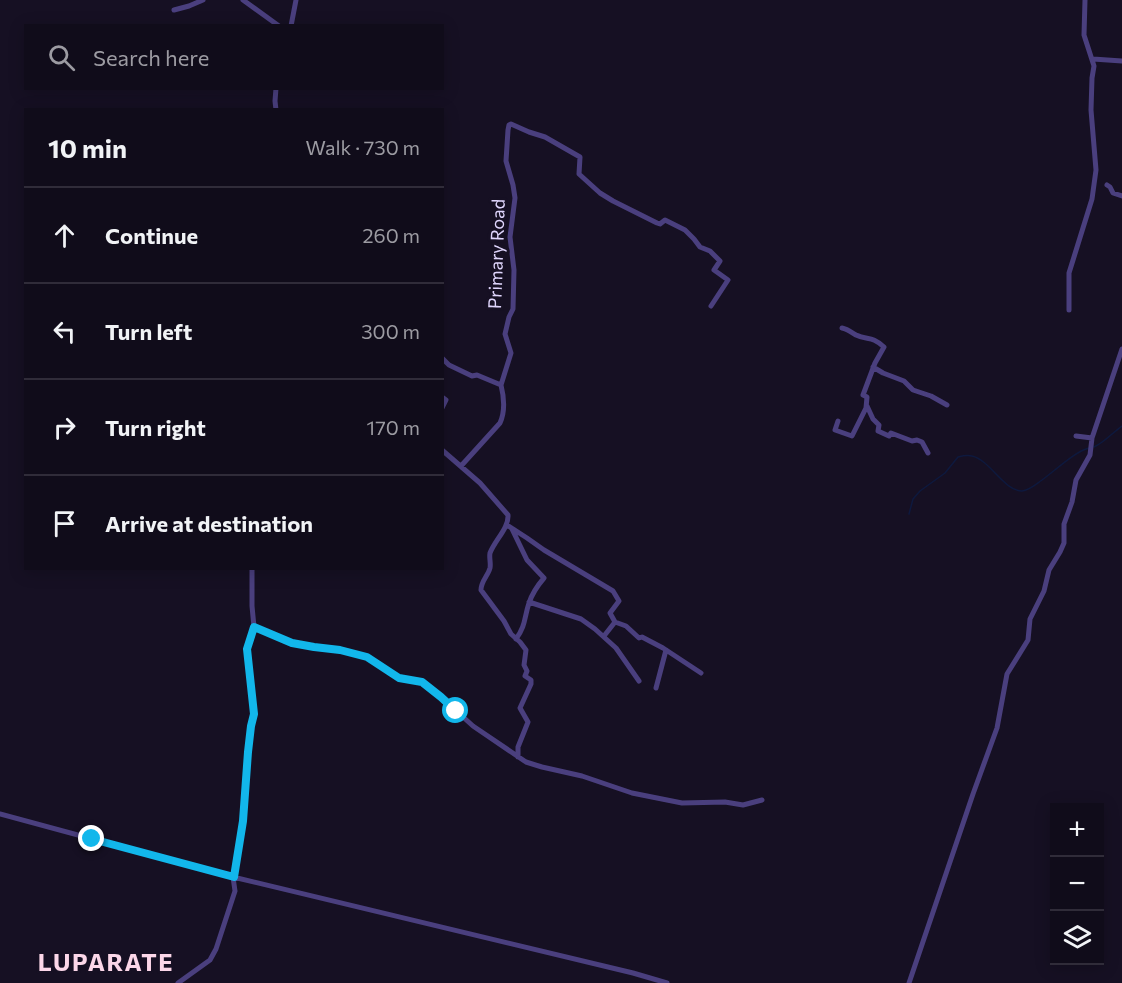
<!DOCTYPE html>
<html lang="en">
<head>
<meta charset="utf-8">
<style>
	:root { --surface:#100c1a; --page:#1e1a27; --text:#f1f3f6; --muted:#9c9ba2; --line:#302c39 }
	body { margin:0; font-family:Commissioner,sans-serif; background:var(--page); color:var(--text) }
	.controls { position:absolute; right:18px; bottom:18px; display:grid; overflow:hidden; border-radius:0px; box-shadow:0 3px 15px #0003 }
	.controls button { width:54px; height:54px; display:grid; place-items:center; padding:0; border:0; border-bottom:2px solid var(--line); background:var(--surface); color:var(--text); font:30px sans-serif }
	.stop { position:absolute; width:18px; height:18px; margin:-14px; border:4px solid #12b7eb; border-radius:50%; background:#fff }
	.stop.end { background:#12b7eb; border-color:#fff; box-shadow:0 2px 6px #0008 }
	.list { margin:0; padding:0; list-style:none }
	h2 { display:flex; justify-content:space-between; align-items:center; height:78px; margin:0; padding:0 24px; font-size:26px }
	h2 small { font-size:20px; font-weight:400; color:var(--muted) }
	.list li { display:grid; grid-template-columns:39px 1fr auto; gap:18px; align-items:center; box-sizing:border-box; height:96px; padding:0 24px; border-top:2px solid var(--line) }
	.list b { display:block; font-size:22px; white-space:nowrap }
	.list em { font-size:20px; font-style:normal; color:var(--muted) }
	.icon { flex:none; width:33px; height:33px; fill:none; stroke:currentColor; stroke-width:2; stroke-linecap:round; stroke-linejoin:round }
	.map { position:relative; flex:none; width:1122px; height:983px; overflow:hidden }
	.search { position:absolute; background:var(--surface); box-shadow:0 3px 15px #0003; left:24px; top:24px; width:420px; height:66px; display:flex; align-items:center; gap:15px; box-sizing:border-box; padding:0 21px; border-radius:0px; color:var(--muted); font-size:22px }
	.panel { position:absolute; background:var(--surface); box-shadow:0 3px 15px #0003; left:24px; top:108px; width:420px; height:462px; border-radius:0px }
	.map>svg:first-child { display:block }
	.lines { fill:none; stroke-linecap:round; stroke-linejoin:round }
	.stream { stroke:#0e193e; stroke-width:1.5 }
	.minor { stroke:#4a3f7e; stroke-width:5 }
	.route { stroke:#12b7eb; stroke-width:8 }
	.labels { text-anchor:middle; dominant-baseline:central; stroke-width:6; stroke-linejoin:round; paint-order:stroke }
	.street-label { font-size:18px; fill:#dfd5fc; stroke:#161023 }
	.district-label { font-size:24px; font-weight:bold; letter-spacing:1.5px; fill:#fcd7e9; stroke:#161023 }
</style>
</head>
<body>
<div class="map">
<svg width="1122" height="983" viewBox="0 0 1122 983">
	<rect width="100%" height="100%" fill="#161023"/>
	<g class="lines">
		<path class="stream" d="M1094,447C1105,442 1112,433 1122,426
			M909,514L913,499L920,491L945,473L958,457C962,456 968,455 972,456C990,460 1004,491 1022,491C1030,490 1036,484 1042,480C1056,470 1074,452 1089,448"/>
		<path class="minor" d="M243,0L279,26
			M174,10L189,6L203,0
			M291,26L296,0
			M1093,59L1122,61
			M276,88L275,101L276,110
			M1107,185L1110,187L1113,193L1122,196
			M1069,310V273L1092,199L1096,170L1091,110L1092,78L1094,66L1084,35L1085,0
			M442,358L449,365L472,376L477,375L501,385C504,397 505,412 500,423L461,466
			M873,367L883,373L904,381L913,390L931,396L947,405
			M501,385L511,353L505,334L509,317L513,309L514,270L510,237L515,198L513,185L506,161L508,130L509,125L511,124L529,132L545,137L580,157L579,174L600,193L613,201L657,223L660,224L665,220L685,230L694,239L700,247L710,251L720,261L714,270L728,280L711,306
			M442,397L446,400L442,408
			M867,406L873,419L879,425L878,431L889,436L891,433L912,441L917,440L922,442L928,453
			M838,421L835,430L852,436L866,408L867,397L863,395L875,363L884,347C871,335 868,341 856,335C851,332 847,329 842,328
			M1076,436L1092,438
			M442,450L480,483L508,515C509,528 495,540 490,553C489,558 491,563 490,568C488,576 481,581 481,590L504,621L511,634L520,642L526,650L524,665L527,671L525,676L531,680V684L520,708L528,722L518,747V757
			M507,525L527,538L544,550L613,591L619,601L610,613L615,622L604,636
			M512,529L527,560L544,578C538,585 532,594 529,603C524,618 526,625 516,639
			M529,602L581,619L595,629L616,648L639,681
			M615,622L626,626L639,638L642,637L663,648L701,673
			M254,627L292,643L313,647L340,650L367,657L399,678L422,682L441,697L473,726L526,762L542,767L582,776L632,793L682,803L725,802L743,805L762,800
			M656,688L666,650
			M0,814L233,877L633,973L667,983
			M178,983L210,960L216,949L235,891L233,877L243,821L248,752L251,726L254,714L247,649L254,627L252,606V568
			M909,983L973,794L997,728L1007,674L1028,640L1030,619L1044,591L1049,570L1060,552L1064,543V524L1072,502L1076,480L1090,455L1092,438L1122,349"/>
	</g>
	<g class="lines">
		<path class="route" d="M92,839L234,877L243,821L248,752L251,726L254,714L247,649L254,627L292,643L314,647L340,650L367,657L399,678L422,682L441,697L456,711"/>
	</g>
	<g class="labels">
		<g class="street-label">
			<text transform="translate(496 254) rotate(-88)">Primary Road</text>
		</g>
		<g class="district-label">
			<text x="106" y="961">LUPARATE</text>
		</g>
	</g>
</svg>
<div class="controls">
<button>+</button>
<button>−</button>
<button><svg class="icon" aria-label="layers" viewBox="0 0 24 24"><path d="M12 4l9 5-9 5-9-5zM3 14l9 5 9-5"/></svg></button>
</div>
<div class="stop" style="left:456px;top:711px"></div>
<div class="stop end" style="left:92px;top:839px"></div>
<div class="search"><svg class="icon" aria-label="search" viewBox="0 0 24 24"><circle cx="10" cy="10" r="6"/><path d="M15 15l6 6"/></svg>Search here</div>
<section class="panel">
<h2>10 min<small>Walk · 730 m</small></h2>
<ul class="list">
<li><svg class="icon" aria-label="ahead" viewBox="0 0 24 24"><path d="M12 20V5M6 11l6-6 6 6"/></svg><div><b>Continue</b></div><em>260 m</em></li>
<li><svg class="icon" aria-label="left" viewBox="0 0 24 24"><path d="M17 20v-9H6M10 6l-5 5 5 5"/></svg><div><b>Turn left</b></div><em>300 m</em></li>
<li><svg class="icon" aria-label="right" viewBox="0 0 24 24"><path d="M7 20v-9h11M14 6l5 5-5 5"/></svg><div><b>Turn right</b></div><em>170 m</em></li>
<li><svg class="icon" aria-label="arrive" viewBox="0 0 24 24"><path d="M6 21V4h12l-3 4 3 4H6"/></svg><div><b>Arrive at destination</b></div></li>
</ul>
</section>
</div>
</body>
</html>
